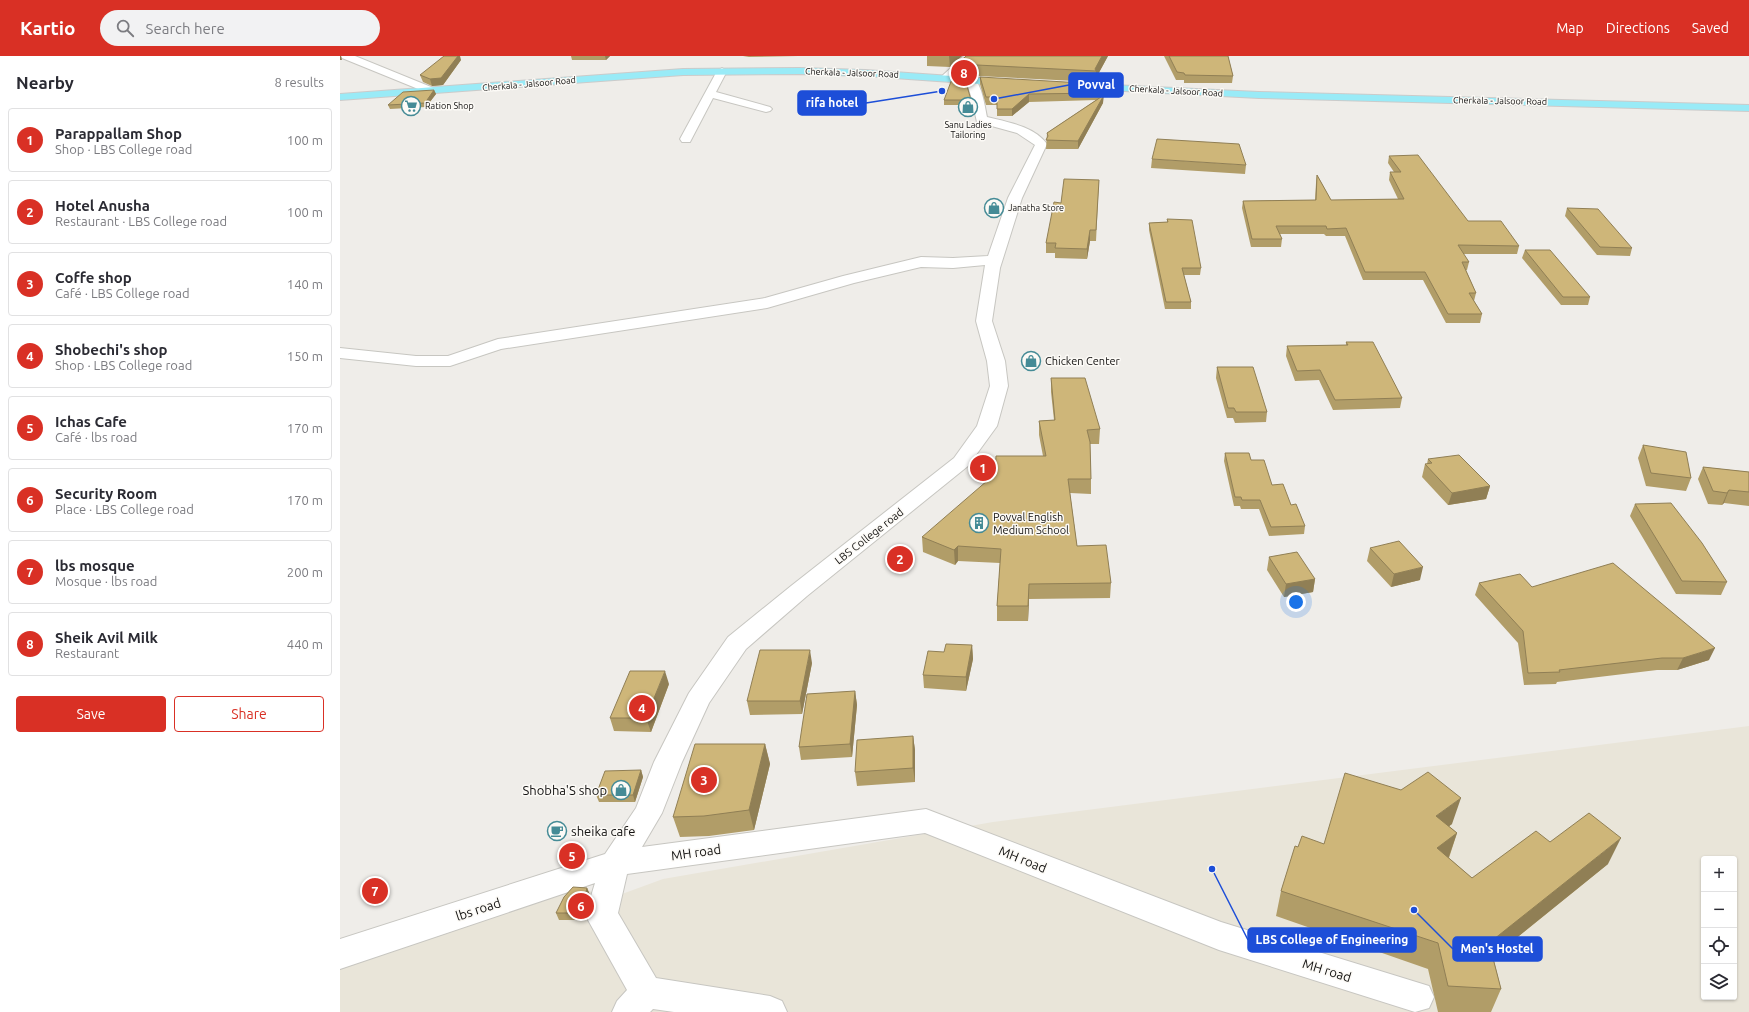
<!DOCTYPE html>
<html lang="en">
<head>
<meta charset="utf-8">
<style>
	:root { --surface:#fff; --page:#f2f2f3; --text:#2b2b33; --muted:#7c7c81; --line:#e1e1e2; --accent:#d93025 }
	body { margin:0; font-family:Ubuntu,sans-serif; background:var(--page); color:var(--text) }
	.controls { position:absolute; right:12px; bottom:12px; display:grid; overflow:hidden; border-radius:4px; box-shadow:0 1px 3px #0004 }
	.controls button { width:36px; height:36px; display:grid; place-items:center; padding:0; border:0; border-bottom:1px solid var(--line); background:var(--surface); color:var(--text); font:20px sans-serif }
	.you { position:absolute; left:956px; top:546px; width:14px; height:14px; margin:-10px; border:3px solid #fff; border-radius:50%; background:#1a73e8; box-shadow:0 0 0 6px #1a73e833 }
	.badge { display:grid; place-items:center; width:26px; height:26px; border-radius:50%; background:var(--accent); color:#fff; font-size:13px; font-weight:700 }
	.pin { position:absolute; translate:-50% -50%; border:2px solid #fff; box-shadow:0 1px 4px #0006 }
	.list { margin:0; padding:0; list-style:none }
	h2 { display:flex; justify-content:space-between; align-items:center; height:52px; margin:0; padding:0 16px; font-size:17px }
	h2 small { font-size:13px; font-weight:400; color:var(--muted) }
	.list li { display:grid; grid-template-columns:26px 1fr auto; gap:12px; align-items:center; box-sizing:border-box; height:64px; margin:0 8px 8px; padding:0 8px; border:1px solid var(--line); border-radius:4px }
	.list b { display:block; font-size:15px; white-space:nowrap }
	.list p { margin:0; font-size:13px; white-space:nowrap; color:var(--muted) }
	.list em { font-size:13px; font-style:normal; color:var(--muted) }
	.actions { display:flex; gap:8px; padding:12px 16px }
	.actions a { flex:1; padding:9px 0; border:1px solid var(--accent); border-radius:4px; text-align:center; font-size:14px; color:var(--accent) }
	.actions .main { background:var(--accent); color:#fff }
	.icon { flex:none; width:22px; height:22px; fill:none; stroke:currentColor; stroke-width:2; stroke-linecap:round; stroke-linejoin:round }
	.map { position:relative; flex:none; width:1409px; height:956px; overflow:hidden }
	header { display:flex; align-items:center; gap:24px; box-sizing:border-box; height:56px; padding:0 20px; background:var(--accent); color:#fff }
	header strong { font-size:19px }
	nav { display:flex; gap:22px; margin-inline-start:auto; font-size:14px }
	.search { width:280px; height:36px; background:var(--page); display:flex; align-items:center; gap:10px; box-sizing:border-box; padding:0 14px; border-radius:22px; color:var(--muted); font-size:15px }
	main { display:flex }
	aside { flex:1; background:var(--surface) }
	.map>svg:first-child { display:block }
	.built { fill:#e9e5d9; fill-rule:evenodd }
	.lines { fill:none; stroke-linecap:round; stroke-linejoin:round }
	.minor-casing { stroke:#c7c6c1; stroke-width:2 }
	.primary-casing { stroke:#cbcbca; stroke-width:2 }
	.minor { fill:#fff; fill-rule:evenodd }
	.primary { fill:#99ebf7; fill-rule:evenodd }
	.wall { fill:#b19d68 }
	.shaded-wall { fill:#907f55 }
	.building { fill:#ceb679; stroke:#907f55 }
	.labels { text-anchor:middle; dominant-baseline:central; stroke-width:3; stroke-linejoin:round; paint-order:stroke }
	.far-street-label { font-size:9px; fill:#121110; stroke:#fcfaf6 }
	.far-poi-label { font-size:9px; fill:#121110; stroke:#fcfaf6; text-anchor:start }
	.poi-label { font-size:11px; fill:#121110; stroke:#fcfaf6; text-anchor:start }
	.street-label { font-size:11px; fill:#121110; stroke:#fcfaf6 }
	.near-poi-label { font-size:13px; fill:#121110; stroke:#fcfaf6; text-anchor:end }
	.near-street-label { font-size:13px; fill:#121110; stroke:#fcfaf6 }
	.leader { fill:none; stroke:#1d4ed8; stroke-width:1.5 }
	.callout-dot { fill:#1d4ed8; stroke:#fcfaf6; stroke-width:1.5 }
	.callout { fill:#1d4ed8; stroke:#1d4ed8; stroke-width:1.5 }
	.callout-label { font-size:12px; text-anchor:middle; font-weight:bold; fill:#fff }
</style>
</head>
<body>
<header>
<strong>Kartio</strong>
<div class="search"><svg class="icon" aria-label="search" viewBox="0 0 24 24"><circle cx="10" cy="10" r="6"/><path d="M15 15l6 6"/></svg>Search here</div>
<nav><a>Map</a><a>Directions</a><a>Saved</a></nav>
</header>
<main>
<aside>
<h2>Nearby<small>8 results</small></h2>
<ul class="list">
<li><span class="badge">1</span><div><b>Parappallam Shop</b><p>Shop · LBS College road</p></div><em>100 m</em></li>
<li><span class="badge">2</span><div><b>Hotel Anusha</b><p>Restaurant · LBS College road</p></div><em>100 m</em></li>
<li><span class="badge">3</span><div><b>Coffe shop</b><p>Café · LBS College road</p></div><em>140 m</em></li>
<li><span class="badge">4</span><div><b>Shobechi's shop</b><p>Shop · LBS College road</p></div><em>150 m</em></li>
<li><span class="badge">5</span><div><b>Ichas Cafe</b><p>Café · lbs road</p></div><em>170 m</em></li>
<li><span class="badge">6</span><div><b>Security Room</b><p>Place · LBS College road</p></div><em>170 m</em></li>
<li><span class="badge">7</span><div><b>lbs mosque</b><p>Mosque · lbs road</p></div><em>200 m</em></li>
<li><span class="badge">8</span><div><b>Sheik Avil Milk</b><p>Restaurant</p></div><em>440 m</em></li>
</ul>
<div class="actions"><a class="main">Save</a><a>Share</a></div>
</aside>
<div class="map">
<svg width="1409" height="956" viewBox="0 0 1409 956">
	<rect width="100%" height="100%" fill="#efede9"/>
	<path class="built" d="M1409,670V956H0V907L220,837L247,834L256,838L262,857L280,852L282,838L323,823L653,766ZM1364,803H1394V941H1364Z"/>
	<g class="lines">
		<g class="minor-casing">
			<path id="minor" d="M1,0H15L96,33L98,35L96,37H88L2,2Z
				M624,0H635L610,24H602L601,22L602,20Z
				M382,12L387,15L376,36L430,51L432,53L430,55L426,56L373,42L350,86H342L340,83L377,15Z
				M631,21C641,23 645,51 647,61C667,66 694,70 707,88L682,142L660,212L652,265L665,305L668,330L657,370L628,410L467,540L406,593L369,647L342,706L322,757L302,791L586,753L881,866L1089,930L1094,941L1089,952L1075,956L879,894L585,777L287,818L278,857L316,922L430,940L442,945L447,956H334L313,953L310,956H272L277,945L287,934L248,864L246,857L255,827L0,913V883L265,798L296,752L314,706L349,637L388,581L451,530L614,402L637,370L650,330L647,305L636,265L645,209L613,212L581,211L514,227L427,252L161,293L110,310H76L0,302V292L76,300H108L158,283L425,242L503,220L581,201L613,202L648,200L668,142L695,89L677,77L637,66L631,40L626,24Z"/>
		</g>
		<g class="primary-casing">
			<path id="primary" d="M460,12L525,14L669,24L674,27L669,30L525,20L460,18L343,19L0,44V38L343,13Z
				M730,27L919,36L1409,49V55L919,42L726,32L724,30Z"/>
		</g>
		<use href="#minor" class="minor"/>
		<use href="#primary" class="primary"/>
	</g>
	<path class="wall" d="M231,0H270L266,4H232Z
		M403,0H458L409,1Z
		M587,0H622L610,11L587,10Z
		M626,0H768L756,22V26L618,19L617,8Z
		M824,0H888L893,20L892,27H844V24H836Z
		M121,4L103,29L92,30L83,26L80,19Z
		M640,21L762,37V41L763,47L738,93H706L707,77L756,44L689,46L672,60H657V49H646L640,28Z
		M94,34L96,38L86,51L50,53L48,49Z
		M604,44H631V49H604Z
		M1049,100L1128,165L1179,190L1177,198H1123L1129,206L1127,214H1126L1136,237L1134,245L1142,258L1140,267H1106L1083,224H1023L1005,180H986L984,178H940L942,183L941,191H911L902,152L903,145L975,144L976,127L977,119L991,144L1058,143L1049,124L1050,116H1054L1048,107Z
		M812,103L906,109L905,118L811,112Z
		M759,124L756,185H750L747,203L715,202V197H706V187L721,147Z
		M1227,152L1292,192L1290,200L1257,199L1225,160Z
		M827,163L861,212L860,219H844L851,246V253H825L809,174V167L827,166Z
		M1185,194L1250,241L1248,249H1221L1182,202Z
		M1006,286L1062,342L1060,352L993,354L979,324L955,325L946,300L947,290L1006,289Z
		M877,311L927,356L926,366L895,367L893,362H887L876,322Z
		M711,322L760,373L759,388H750L751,423V438L730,437L737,490L771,527L770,542L689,543L688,565H657V550L660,507L618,505L615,509L583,496L582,481L703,400L699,379V365L714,364L711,336Z
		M1303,389L1351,422L1346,435L1306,430L1298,402Z
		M885,397L911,404L932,429L951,449L965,470L964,478L929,480L919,453H901L900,450H894L884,405Z
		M1088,403L1150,430L1146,443L1108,449L1082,421L1085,408H1087Z
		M1363,411L1409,416V450L1384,447L1382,449L1368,448L1358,423Z
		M1295,448L1387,526L1381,539L1336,538L1290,460Z
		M1030,492L1080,524L1051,531L1027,505Z
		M929,501L975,523L973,536L944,541L927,514Z
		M1139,527L1192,531L1369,604L1337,614H1317L1217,626L1216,628L1184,629L1178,587L1135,539Z
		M632,589L633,603L626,635L584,632L583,619L604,596Z
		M472,607L462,658L410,659L407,645Z
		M329,628L311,676L274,675L270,662Z
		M515,635L517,649L512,701L461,704L459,691Z
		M573,680L575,694V726L517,730L515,716Z
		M425,688L430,708L414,774L369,780L340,781L333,761Z
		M301,714L303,721L295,746H259L256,739Z
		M1112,768L1109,770L1117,777L1109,802L1132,822L1210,786L1268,808L1153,901L1161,933L1151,956H1098L1088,913L936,860L941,835L984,788Z
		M247,832L250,839L245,857L246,861L238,864H219L216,857Z"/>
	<path class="shaded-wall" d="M0,0H1L2,4H0Z
		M118,0H120L121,4L103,29L92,30L90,23Z
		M265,0H270L266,4Z
		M609,0H622L610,11Z
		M762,0H768L756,22V15L755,13Z
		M94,34L96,38L86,51L85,47Z
		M689,38V46L672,60V53Z
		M764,39L763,47L738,93V85Z
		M750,174V185L747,203V193Z
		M1150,430L1146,443L1108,449L1112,437Z
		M1389,434L1384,447L1382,449L1387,437Z
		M618,490V505L615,509L614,494Z
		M1083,511L1080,524L1051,531L1054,518Z
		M975,523L973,536L944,541L946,528Z
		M689,528V543L688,565V550Z
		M632,589L633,603L626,635V621Z
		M1375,592L1369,604L1337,614L1343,602Z
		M470,594L472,607L462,658L460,645Z
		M325,615L329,628L311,676L306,662Z
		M515,635L517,649L512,701L510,688Z
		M573,680L575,694V726L573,712Z
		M425,688L430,708L414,774L409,754Z
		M301,714L303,721L295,746L293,739Z
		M1121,742L1112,768L1088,786L1096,760Z
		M1117,777L1108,803L1097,792Z
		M1281,782L1268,808L1138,913L1149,887Z
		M247,832L250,839L245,857L246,861L238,864L235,857L242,850Z"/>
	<path class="building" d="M104,0H118L101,22L90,23L80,19Z
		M626,0H762L755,13L756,15L617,8Z
		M829,0H888L893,20L845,19L844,17L837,16Z
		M640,21L759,28L762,37L689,38L672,53H657V41H646Z
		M612,23H625L631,44H604Z
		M94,34L85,47L48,49L63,36Z
		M764,39L738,85L706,84L708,80L707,77Z
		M817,83L899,88L906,109L812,103Z
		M1078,99L1128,165H1161L1179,190L1118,189L1129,206H1122L1136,237H1129L1142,258H1108L1085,216H1025L1006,172L987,173L986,170H936L942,183H912L903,145L976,144L977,119L991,144L1064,143L1050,116H1061L1049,100Z
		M724,123L759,124L756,174H750L747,193L715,192L716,187H706L714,146L721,147Z
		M1227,152L1258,153L1292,192L1260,191Z
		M827,163L852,164L861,212H842L851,246H826L809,167L828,166Z
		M1185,194H1210L1250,241H1223Z
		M1006,286H1033L1062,342L995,344L980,314L957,315L947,290L1008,289Z
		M877,311H913L927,356H896L894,352H888Z
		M711,322H745L760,373L747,374L750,386L751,423H728L737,490L766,489L771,527L689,528L688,550H657L661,493L618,490L614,494L582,481L655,418L656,400H706L699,365L715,364Z
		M1303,389L1346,396L1351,422L1311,417Z
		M885,397H909L911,404H924L932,429L943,428L951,449L956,448L965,470L931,471L920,444H902L901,441H895Z
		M1119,399L1150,430L1112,437L1085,408L1092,407L1088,403Z
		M1363,411L1409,416V436L1389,434L1387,437L1373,435Z
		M1331,447L1362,487L1387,526L1342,525L1295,448Z
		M1059,485L1083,511L1054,518L1030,492Z
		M957,496L975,523L946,528L929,501Z
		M1273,507L1375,592L1343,602H1322L1219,614L1220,616L1188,617L1183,575L1139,527L1180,518L1192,531Z
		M606,588L632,589L626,621L583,619L588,595L604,596Z
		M420,594H470L460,645H407Z
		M290,615H325L306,662H270Z
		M515,635L510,688L459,691L467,638Z
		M573,680V712L515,716L517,684Z
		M355,688H425L409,754L364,760L333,761Z
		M301,714L293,739H256L265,715Z
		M1088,716L1121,742L1096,760L1117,777L1097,792L1132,822L1196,775L1210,786L1249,757L1281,782L1149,887L1161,933L1108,930L1098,887L941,835L955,790L958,791L962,780L984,788L1005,717L1061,734Z
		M233,831L247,832L242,850L243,854L235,857H216L224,841Z"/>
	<defs>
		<g id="supermarket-ring" transform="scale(1)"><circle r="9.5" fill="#fcfaf6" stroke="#458b96" stroke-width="1.5"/><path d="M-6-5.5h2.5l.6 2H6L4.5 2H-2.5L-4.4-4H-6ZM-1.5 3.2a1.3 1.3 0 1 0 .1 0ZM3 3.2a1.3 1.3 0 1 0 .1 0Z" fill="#458b96"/></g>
		<g id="shop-ring" transform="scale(1)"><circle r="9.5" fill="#fcfaf6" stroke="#458b96" stroke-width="1.5"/><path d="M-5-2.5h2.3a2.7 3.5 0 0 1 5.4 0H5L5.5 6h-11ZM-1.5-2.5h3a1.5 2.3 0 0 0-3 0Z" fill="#458b96"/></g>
		<g id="building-ring" transform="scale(1)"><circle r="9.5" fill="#fcfaf6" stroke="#458b96" stroke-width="1.5"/><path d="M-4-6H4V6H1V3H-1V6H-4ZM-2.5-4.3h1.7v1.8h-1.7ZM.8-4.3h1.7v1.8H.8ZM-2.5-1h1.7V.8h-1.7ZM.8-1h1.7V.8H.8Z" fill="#458b96"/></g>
		<g id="cafe-ring" transform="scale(1)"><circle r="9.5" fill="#fcfaf6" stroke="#458b96" stroke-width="1.5"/><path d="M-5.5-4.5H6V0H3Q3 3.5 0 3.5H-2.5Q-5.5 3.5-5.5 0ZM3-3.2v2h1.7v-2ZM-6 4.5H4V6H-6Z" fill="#458b96"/></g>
	</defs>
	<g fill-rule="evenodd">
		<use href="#supermarket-ring" x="71" y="50"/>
		<use href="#shop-ring" x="628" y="51"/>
		<use href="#shop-ring" x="654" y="152"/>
		<use href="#shop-ring" x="691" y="305"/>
		<use href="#building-ring" x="639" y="467"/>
		<use href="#shop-ring" x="281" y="734"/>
		<use href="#cafe-ring" x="217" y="775"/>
	</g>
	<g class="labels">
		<g class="far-street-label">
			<text transform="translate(512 17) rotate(2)">Cherkala - Jalsoor Road</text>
			<text transform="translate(189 28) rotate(-5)">Cherkala - Jalsoor Road</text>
			<text transform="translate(836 35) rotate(3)">Cherkala - Jalsoor Road</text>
			<text transform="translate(1160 45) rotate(1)">Cherkala - Jalsoor Road</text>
		</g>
		<g class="far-poi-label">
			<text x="85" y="50">Ration Shop</text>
			<text x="628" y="69" text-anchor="middle">Sanu Ladies<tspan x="628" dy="10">Tailoring</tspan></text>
			<text x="668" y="152">Janatha Store</text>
		</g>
		<g class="poi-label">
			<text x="705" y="305">Chicken Center</text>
			<text x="653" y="461">Povval English<tspan x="653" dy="13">Medium School</tspan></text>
		</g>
		<g class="street-label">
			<text transform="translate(529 480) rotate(-38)">LBS College road</text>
		</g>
		<g class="near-poi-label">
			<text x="267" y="734">Shobha'S shop</text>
			<text x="231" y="775" text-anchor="start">sheika cafe</text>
		</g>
		<g class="near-street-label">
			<text transform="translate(356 796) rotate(-8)">MH road</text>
			<text transform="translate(683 803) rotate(22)">MH road</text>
			<text transform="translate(138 853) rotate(-18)">lbs road</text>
			<text transform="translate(987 914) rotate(17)">MH road</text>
		</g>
	</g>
	<path class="leader" d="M654 43L729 29M602 35L526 47M872 813L908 884M1074 854L1113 893"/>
	<g class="callout-dot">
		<circle cx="654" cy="43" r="4"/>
		<circle cx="602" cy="35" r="4"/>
		<circle cx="872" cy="813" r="4"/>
		<circle cx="1074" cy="854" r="4"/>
	</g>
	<g class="callout">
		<rect x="729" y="17" width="54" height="24" rx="4"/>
		<rect x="458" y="35" width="68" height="24" rx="4"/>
		<rect x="908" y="872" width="168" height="24" rx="4"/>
		<rect x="1113" y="881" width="89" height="24" rx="4"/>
	</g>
	<g class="callout-label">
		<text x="756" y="33">Povval</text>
		<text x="492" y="51">rifa hotel</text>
		<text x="992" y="888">LBS College of Engineering</text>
		<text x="1157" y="897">Men's Hostel</text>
	</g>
</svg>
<div class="controls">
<button>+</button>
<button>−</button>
<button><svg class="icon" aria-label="locate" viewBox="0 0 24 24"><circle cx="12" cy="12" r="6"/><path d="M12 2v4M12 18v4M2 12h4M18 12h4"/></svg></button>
<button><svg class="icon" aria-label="layers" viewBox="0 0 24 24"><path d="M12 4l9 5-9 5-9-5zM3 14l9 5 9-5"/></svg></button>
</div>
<div class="you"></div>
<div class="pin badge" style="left:643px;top:412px">1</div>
<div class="pin badge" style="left:560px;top:503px">2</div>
<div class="pin badge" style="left:364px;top:724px">3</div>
<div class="pin badge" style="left:302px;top:652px">4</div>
<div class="pin badge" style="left:232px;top:800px">5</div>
<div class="pin badge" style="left:241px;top:850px">6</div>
<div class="pin badge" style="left:35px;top:835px">7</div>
<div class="pin badge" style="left:624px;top:17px">8</div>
</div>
</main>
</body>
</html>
